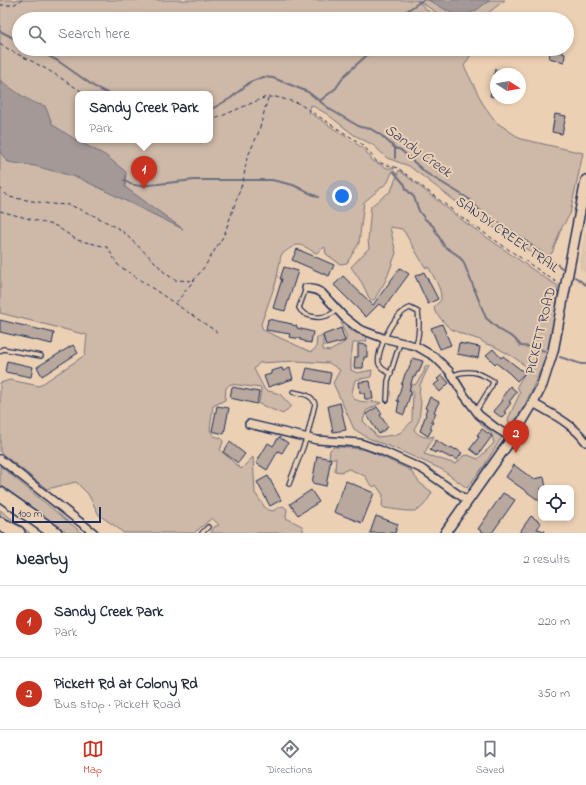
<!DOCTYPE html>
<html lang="en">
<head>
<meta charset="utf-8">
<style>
	:root { --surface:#fff; --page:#f6f6f7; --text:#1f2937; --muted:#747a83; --line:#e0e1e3; --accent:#c8321e }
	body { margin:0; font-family:"Indie Flower",sans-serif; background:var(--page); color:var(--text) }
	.controls { position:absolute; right:12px; bottom:12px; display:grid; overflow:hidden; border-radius:8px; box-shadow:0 2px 6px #0003 }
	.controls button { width:36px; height:36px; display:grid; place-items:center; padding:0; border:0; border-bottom:1px solid var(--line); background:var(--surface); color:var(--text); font:20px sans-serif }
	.compass { position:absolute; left:490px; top:68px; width:36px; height:36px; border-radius:50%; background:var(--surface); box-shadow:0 2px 6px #0003; rotate:101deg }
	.scale { position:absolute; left:12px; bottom:10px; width:89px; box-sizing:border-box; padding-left:4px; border:2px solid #1b2f5e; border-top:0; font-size:11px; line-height:14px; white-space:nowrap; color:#1b2f5e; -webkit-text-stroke:3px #ecd0b3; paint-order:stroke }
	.you { position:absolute; left:342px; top:196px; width:14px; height:14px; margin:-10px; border:3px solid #fff; border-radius:50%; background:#1a73e8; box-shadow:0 0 0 6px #1a73e833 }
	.badge { display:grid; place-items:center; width:26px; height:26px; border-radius:50%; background:var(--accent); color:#fff; font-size:13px; font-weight:700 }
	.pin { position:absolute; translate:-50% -33px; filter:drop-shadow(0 1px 2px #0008) }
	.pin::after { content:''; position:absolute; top:21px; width:14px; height:12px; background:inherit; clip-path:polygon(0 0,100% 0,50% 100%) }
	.popup { position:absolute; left:75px; top:91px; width:138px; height:52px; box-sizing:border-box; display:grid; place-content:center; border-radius:8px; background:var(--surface); filter:drop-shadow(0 1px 3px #0005); font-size:13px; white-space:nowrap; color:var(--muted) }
	.popup b { font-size:15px; color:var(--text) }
	.popup::after { content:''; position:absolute; left:50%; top:100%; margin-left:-8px; border:8px solid transparent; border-top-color:var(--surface) }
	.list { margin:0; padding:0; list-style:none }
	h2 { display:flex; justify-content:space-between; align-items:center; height:52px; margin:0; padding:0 16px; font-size:17px }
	h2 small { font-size:13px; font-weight:400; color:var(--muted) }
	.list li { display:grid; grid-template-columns:26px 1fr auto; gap:12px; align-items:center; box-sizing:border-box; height:72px; padding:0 16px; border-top:1px solid var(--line) }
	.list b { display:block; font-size:15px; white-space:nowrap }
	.list p { margin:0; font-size:13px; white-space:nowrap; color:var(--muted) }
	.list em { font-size:13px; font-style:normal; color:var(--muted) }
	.icon { flex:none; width:22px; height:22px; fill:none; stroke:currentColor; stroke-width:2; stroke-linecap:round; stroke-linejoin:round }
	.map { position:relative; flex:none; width:586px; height:533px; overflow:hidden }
	.search { position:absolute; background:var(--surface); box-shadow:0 2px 6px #0003; left:12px; right:12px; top:12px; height:44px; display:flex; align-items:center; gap:10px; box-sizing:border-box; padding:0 14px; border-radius:22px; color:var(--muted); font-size:15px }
	.sheet { height:196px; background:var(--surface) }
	nav { display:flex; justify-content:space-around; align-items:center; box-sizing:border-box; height:56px; border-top:1px solid var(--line); background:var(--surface); font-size:11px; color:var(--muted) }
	nav a { display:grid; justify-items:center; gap:2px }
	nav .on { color:var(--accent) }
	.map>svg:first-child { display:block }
	.built { fill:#dcc4ad }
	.green { fill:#ceb8a7; stroke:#747482; fill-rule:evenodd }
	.water { fill:#a49996; stroke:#6d6f80 }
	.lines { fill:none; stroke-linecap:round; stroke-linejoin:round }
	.stream { stroke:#6d6f80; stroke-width:2 }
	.building { fill:#b8a89e; stroke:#1b2f5e }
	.service-casing { stroke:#1b2f5e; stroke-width:6 }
	.minor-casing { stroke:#1b2f5e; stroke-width:10 }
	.tertiary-casing { stroke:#1b2f5e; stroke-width:12 }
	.motorway-casing { stroke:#1b2f5e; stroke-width:16 }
	.path { stroke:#1b2f5e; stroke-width:1; stroke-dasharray:4 3; stroke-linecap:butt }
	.service { stroke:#ecd0b3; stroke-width:3.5 }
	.minor { stroke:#ecd0b3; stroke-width:7 }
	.tertiary { stroke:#ecd0b3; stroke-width:9 }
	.motorway { stroke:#ecd0b3; stroke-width:13 }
	.labels { text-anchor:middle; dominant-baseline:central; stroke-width:4; stroke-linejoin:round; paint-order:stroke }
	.street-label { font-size:14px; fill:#1b2f5e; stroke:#ecd0b3 }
	.water-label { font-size:15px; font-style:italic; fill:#364469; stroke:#ecd0b3 }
</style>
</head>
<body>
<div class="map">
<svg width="586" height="533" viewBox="0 0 586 533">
	<rect width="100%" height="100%" fill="#ecd0b3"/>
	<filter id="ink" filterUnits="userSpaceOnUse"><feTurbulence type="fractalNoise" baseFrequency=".025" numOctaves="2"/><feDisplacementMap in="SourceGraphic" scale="8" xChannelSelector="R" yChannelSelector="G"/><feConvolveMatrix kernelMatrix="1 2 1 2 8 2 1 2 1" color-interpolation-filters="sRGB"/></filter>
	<g filter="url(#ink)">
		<path class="built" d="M586,228V273L579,268Z"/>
		<path class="green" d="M0,0H416L437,19H19V49H433L438,52L443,49H479L470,56L464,66L483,104L496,122L521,139L583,153L570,214L561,229L552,253L543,261L508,236L475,216L409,166L387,158L373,145L354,135L327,114L311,105L309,113L312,114L364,149L373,161L387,168H394L388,182L364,202L359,243L347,263L340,264L326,254L325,247L316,253C297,242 298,242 281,255L276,282L261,324L263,330L311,352L316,348L317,337L323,336V350L330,351L345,342L347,337L342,327L341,319L347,323L350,330L366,336L367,341L353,343L351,358V370L357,373L372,370L371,377L355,380L352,393L354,399C366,405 372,399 381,403L366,411L363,421L371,429L377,437C383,436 388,436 394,435C401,434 407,426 412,421L413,391L404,389L401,383L404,382L415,385L424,372L425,366H429L420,385L419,396L421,402L419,420L414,429C417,436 427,439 434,436L424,454L456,464L463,456L468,455L478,459L494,443L491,432L480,424L482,422L502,437L484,466L467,488L441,469L396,449L368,438L354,429L333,383L340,370L329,363L296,361L259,363L254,369L265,390L280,394L291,406L283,414L259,404L261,388L230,384L226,388L225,400L213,406L210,430L214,436L221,438L223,442L220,450L241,469L253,457L255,493L266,509L272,511L283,506L287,509L286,518L302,526L304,533H211L214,527L219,525L212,518L194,533H123L118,528L99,515L88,494L76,482L47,489L0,452V383L10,380L39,386L85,355L87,335L0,313ZM78,94H210V140H78Z
			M417,0L488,2L490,0H505L484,16L459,19H447Z
			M399,170L462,220L542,276L558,286C557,306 554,325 550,345C549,350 545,354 545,360L525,405L513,423H509L508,419L520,393L517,386L528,368L515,358L494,346L486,344L480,340L462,334L449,328L435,312L434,307L441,300C442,289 434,278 429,268L425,267L405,233L402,229L390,227L396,253L386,280L374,300H370L362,283L351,267L369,248L368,240L371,206L391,191Z
			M333,447H345L367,450L410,470L420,483L432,492C429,498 424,507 418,510C412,513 393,509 385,508L382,506L383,495L376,485L374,487L370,484L365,476L349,469L341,472L335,471L336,458H329L330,450Z
			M0,466L82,533H68L0,485Z
			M0,510L30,533H26L0,519Z"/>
		<path class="water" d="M428,0H490L475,11L461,18Z
			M0,80C14,90 27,102 45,106L53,125L76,140L105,155L126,172L125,187L183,229L79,178L35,166L8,162L0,152Z"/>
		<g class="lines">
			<path class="stream" d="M398,19L402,14L423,0
				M0,31L19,41
				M35,49L58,61L95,87L109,94
				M321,100L336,88L345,75L367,55L371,49
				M210,110L231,98L250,82L263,77L273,78L291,85L308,92L331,110L360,127L371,129L382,136L395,148L401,150L426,173L469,199L484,215L494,219L509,229L562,268
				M395,148V158
				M394,172L405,185L406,189L414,197L419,211L425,219L433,226L444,246L456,254L463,261L486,318L500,330L514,338L521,346L534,347L547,352
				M124,180L130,184L140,186L194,180H272L293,185L318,197
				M575,277L586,285
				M560,357L581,364H586"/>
		</g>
		<path class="building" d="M551,49H562V53L565,54L564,62L549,58Z
			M495,69L510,72V74H494Z
			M494,78H496V97L490,96Z
			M555,114L566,116L562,134L552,132Z
			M297,249L334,265L329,276L292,260Z
			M284,267L298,271L285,311L273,308L282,279H280Z
			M400,268L409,274L384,308L379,304L366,317L334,285L343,276L373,305Z
			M424,272L438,299L428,304L415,276Z
			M268,319L292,324V325L297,326V328L313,332L311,343L305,342V341L300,340L301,339L289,337L290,334L266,330Z
			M0,320L54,333L52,344L0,332Z
			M442,324L451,345L440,349L431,328Z
			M341,328L345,341L326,346L323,335Z
			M459,343L480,347L478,358L457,354Z
			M358,344L367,345V357H364L363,368H354L355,357H358Z
			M73,345L78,353L42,376L37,367Z
			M493,349L501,358L503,356L525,373L517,381L509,373L496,363L495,364L486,355Z
			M412,358L423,361L419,372H417L415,377L413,376L409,391L411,392L404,415L397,412L399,401H397L405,374L408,369H409Z
			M7,361L33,367L31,377L5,372Z
			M282,368L283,371L290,368L293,379L268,387L264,376L271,374V371Z
			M307,368L331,373L329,384L304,379Z
			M442,375L449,383L440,392L434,385L439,381L437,379Z
			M370,381L373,399H365L364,393H360L359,382Z
			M510,386L517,392L509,402L511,403L504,412L506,413L502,418L493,411L501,402L503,396Z
			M232,387L259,392L257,404L230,398Z
			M430,397L439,402L434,412L436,413L431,421L433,422L430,428L432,429L428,436L420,431L426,414L425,413L427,409L425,408Z
			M340,403L346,430L333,432L328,406Z
			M217,406L229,408L224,434L212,431Z
			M377,407L382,414L380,415L388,427L379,434L366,414Z
			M482,429L492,436L478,455L470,449L479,437L477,435Z
			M279,437L288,443L282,453L278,451L267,470L256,463L268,443L273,446Z
			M436,440L445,446L450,448L451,447L456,450V449L462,453L457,460L452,457L451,458L441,453V454L436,451L435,453L430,450Z
			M230,442L245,454L238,463L223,452Z
			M317,456L331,459L326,486L312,483Z
			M514,465L533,479L544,477L546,488H541V502L506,477Z
			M268,476L281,500L270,506L257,482Z
			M346,481L374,493L362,523L334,512Z
			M311,490L319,502L298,515L290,504Z
			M503,493L515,500L492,533H485L478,529Z
			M376,516L398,524L395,533H370Z
			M531,516L541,523L537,529L545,531L544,533H519Z"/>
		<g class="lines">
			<g class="service-casing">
				<path id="service" d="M306,288L299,308C303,316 317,319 326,316C330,315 334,312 338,310
					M0,351L3,349L41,356
					M391,374C386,371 381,369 379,364C376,354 389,327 396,319C400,314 404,310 410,308L418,312C420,324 419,335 416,346
					M453,375C468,369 479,372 493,381L492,385L476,411
					M387,400L388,381L400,343
					M289,484L307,437L315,404C312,394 302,394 293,392
					M202,533L208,527"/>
			</g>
			<g class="minor-casing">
				<path id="minor" d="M306,288L316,290L322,293L344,317L359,329L383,338L416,346L435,357L449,371L464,395L479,415L496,428L512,438
					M533,403C552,414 573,424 586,442
					M249,424L317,440L360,443L380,450L422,469L468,501
					M0,459L94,533"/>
			</g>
			<g class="tertiary-casing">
				<path id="tertiary" d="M445,533L512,438L533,403L542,385L553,351L586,180"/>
			</g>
			<g class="motorway-casing">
				<path id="motorway" d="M0,494L55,533
					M0,524L18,533"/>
			</g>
			<path class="path" d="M0,5H13L22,0
				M0,43C12,53 23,56 35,63C53,72 69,84 86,94
				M210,121L266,97H276L298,103L363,145L377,162L398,168L464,219L559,284
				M0,188L9,197L50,204L70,205L97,217L121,230L156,263L165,273L175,280L195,281
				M0,211L56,226L77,240L107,247L118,265L217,332
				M176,303L205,266L224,235L243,181L247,158L258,134L268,98"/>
			<use href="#service" class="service"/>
			<use href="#minor" class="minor"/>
			<use href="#tertiary" class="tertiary"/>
			<use href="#motorway" class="motorway"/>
		</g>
	</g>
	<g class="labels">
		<g class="street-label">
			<text transform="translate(507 235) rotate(35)">SANDY CREEK TRAIL</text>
			<text transform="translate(541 331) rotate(-76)">PICKETT ROAD</text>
		</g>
		<g class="water-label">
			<text transform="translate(418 151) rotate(36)">Sandy Creek</text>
		</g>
	</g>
</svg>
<div class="controls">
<button><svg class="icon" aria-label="locate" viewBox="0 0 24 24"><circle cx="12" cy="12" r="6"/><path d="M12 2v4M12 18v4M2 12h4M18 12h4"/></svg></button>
</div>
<svg class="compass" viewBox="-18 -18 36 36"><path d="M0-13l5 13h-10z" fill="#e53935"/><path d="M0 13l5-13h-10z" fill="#747a83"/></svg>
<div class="scale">100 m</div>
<div class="you"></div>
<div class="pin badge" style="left:144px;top:189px">1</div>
<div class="popup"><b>Sandy Creek Park</b>Park</div>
<div class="pin badge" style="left:516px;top:453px">2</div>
<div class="search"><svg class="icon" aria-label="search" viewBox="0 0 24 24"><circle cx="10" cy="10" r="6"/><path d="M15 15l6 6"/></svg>Search here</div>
</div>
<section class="sheet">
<h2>Nearby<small>2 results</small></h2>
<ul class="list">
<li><span class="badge">1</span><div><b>Sandy Creek Park</b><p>Park</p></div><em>220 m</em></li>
<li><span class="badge">2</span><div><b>Pickett Rd at Colony Rd</b><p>Bus stop · Pickett Road</p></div><em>350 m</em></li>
</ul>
</section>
<nav>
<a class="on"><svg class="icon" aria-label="map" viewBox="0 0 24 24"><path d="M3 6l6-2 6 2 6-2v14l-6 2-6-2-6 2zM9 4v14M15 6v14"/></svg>Map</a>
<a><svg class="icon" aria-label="directions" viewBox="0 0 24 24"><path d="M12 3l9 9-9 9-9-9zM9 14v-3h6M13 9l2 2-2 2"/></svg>Directions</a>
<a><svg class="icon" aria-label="saved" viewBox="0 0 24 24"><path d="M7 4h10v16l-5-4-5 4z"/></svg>Saved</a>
</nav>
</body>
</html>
